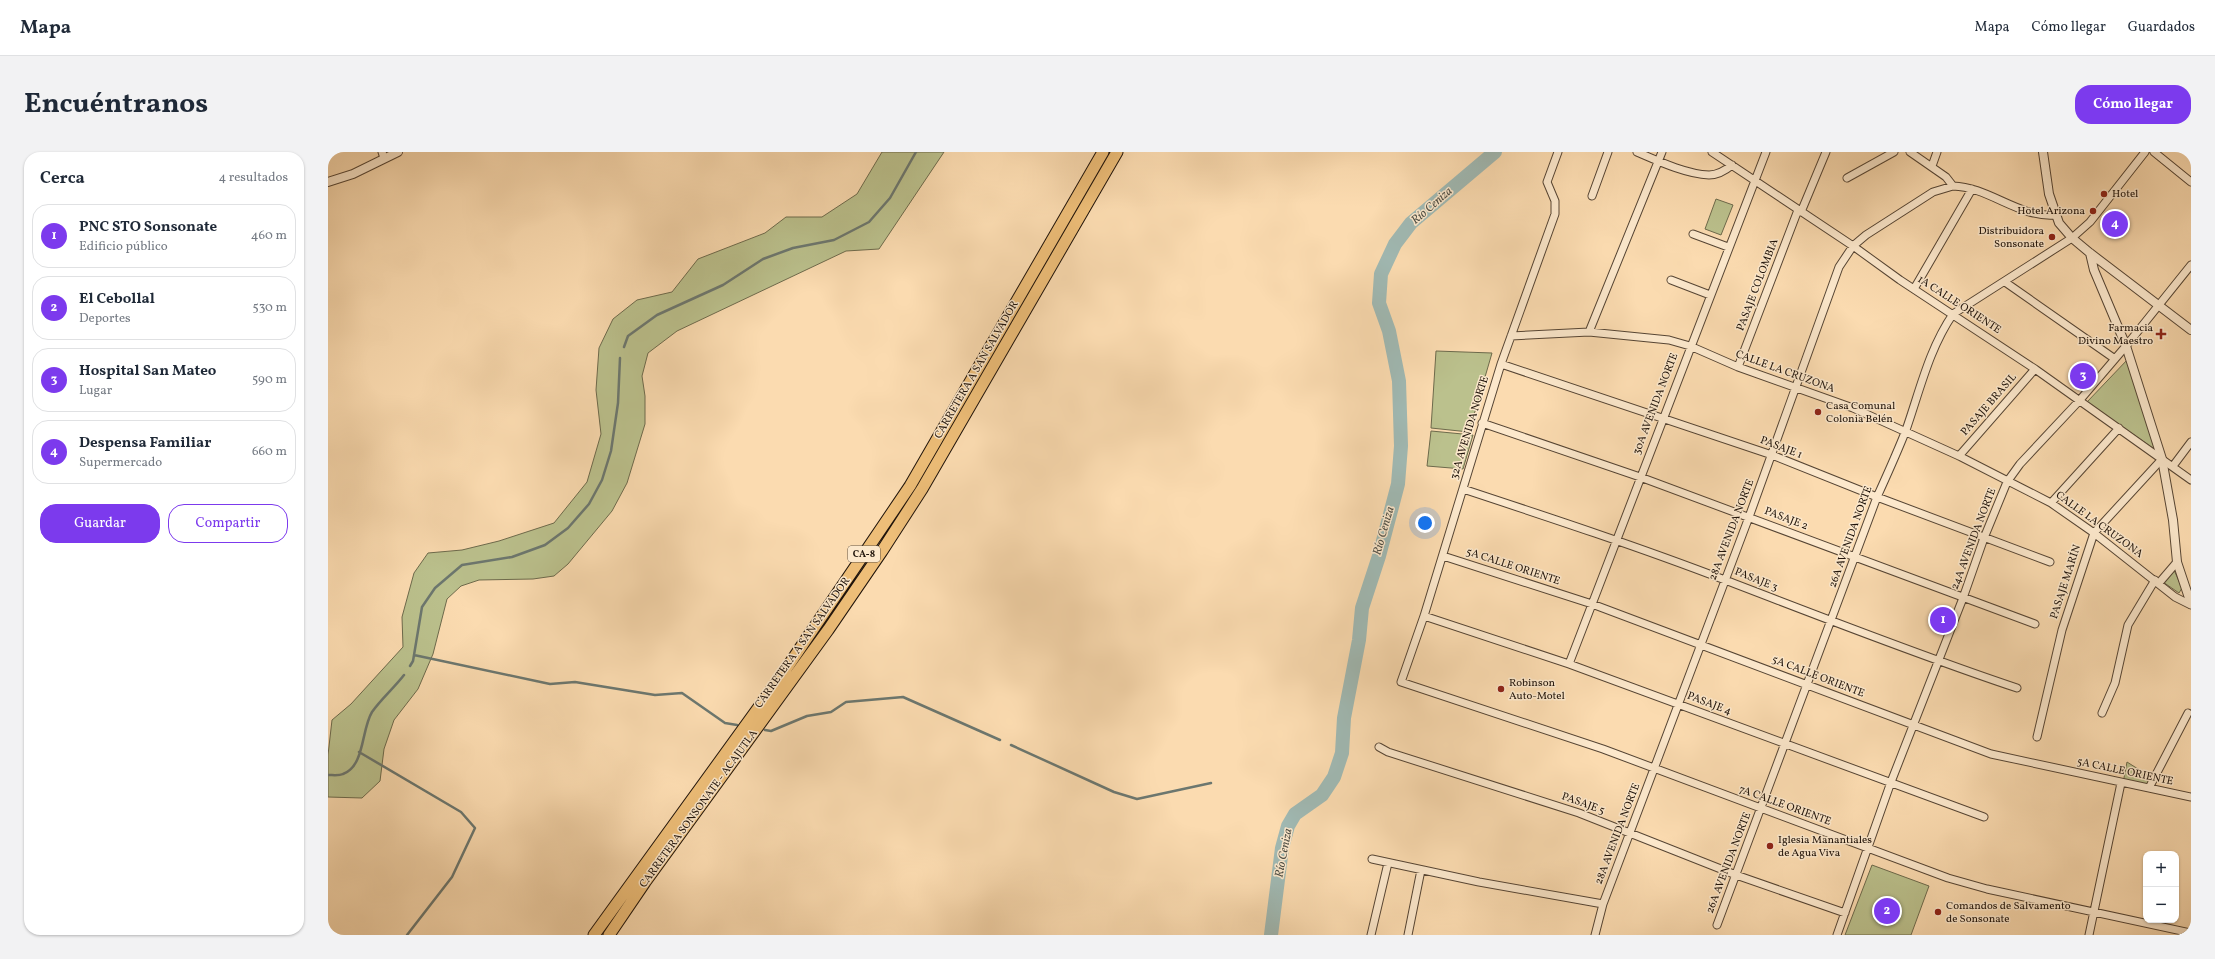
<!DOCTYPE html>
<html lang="es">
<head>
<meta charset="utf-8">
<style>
	:root { --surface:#fff; --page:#f2f2f3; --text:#1f2937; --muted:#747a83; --line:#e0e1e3; --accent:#7c3aed }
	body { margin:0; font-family:Vollkorn,serif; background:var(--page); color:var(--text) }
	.controls { position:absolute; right:12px; bottom:12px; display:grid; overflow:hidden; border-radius:8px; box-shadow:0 1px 3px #0004 }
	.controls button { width:36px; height:36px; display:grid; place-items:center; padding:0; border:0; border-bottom:1px solid var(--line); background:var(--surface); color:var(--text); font:20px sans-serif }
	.you { position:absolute; left:1097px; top:371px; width:14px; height:14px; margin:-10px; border:3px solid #fff; border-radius:50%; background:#1a73e8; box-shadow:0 0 0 6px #1a73e833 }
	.badge { display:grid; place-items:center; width:26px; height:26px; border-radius:50%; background:var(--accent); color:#fff; font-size:13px; font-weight:700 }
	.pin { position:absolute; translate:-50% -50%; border:2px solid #fff; box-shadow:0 1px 4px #0006 }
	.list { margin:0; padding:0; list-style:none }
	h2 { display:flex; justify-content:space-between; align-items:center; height:52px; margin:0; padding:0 16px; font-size:17px }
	h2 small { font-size:13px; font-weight:400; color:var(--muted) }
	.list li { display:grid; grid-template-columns:26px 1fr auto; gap:12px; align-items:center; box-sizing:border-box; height:64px; margin:0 8px 8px; padding:0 8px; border:1px solid var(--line); border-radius:16px }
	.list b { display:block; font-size:15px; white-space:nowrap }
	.list p { margin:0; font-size:13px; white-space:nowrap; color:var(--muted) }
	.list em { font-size:13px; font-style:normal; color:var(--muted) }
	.actions { display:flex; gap:8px; padding:12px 16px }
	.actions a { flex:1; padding:9px 0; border:1px solid var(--accent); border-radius:16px; text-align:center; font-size:14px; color:var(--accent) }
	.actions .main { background:var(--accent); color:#fff }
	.map { position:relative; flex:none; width:1863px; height:783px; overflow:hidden; border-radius:16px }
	header { display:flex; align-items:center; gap:24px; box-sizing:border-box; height:56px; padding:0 20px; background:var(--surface); border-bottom:1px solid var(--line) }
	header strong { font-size:19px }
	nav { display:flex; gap:22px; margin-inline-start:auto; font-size:14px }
	.intro { display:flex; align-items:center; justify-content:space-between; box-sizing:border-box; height:96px; padding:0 24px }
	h1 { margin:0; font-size:28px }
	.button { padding:10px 18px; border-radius:16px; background:var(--accent); color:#fff; font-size:14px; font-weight:700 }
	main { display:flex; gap:24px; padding:0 24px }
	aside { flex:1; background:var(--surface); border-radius:16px; box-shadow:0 1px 3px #0004 }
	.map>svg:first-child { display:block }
	.green { fill:#bbc18d; stroke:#6d6a4c }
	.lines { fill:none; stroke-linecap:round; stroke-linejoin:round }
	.stream { stroke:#6c776f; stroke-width:2.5 }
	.river { stroke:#a0b9b3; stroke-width:14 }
	.minor-casing { stroke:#564534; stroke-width:9 }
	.tertiary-casing { stroke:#564534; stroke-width:10 }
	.trunk-casing { stroke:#1f130a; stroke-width:13 }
	.minor { stroke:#fce8cc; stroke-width:7 }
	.tertiary { stroke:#fce8cc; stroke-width:8 }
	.trunk { stroke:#eebe78; stroke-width:11 }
	.poi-dot { fill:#8f2418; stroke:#fce8cc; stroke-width:1.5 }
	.labels { text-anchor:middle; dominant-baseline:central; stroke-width:3; stroke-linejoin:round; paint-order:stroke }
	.shield { fill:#fce8cc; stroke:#615344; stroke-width:1 }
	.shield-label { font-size:10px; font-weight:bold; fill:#1f130a }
	.poi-label { font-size:11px; fill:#1f130a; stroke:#fce8cc; text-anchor:start }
	.street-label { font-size:11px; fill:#1f130a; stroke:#fce8cc }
	.water-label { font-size:12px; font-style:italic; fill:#4c4d45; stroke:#fce8cc }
</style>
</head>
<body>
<header>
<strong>Mapa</strong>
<nav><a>Mapa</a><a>Cómo llegar</a><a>Guardados</a></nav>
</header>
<div class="intro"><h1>Encuéntranos</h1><a class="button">Cómo llegar</a></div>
<main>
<aside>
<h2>Cerca<small>4 resultados</small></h2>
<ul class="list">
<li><span class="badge">1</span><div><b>PNC STO Sonsonate</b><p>Edificio público</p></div><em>460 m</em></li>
<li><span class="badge">2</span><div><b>El Cebollal</b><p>Deportes</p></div><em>530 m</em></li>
<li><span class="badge">3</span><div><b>Hospital San Mateo</b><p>Lugar</p></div><em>590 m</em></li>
<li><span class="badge">4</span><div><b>Despensa Familiar</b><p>Supermercado</p></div><em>660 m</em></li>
</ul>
<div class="actions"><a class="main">Guardar</a><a>Compartir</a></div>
</aside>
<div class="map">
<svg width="1863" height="783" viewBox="0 0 1863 783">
	<rect width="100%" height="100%" fill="#fbdbb0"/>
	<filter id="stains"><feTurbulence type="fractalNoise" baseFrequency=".005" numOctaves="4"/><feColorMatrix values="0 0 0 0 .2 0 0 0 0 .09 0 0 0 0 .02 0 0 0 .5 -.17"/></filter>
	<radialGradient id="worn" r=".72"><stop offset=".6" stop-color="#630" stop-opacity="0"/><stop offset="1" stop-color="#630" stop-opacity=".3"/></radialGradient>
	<path class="green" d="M554,0H616L551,97L518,99L349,179L320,201L314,224L317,244V272L299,331L284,359L240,412L226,424L205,427L151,428L133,434L119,447L105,502L90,537L66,568L56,597L52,629L34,646L0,645V603L4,568L23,552L75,495L74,465L86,421L100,401L134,398L171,389L226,371L259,330L273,282L268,238L271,196L285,167L309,148L344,140L370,107L437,81L458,65H494L529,42Z
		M1388,47L1405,53L1393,83L1377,77Z
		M1108,199L1164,201L1141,280L1103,276Z
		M1800,207L1829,299L1759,250Z
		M1103,279L1145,283L1135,317L1099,314Z
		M1846,418L1854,436L1851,441L1835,430Z
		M1799,610L1826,627L1821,636L1795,631Z
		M1544,713L1601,734L1583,783H1517Z"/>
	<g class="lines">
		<path class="stream" d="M296,195L300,184L329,163L395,133L435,107L465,96L506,88L541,70L562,46L588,0
			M86,503L222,532L247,530L327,543L354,541L397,571L409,573
			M82,514L85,509L94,455L107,436L134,413L184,405L217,393L240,376L261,352L274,328L283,299L290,251L292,206
			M437,578L443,579L479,564L503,560L518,550L575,545L672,588
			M683,593L786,640L809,647L883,631
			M31,600L133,660L147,676L124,725L79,783
			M0,623C5,623 11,624 15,622C37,614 33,578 44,560C53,547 66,536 76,523"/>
		<path class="river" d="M943,783L954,696L960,674L967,662L994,643L1006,625L1014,601L1016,566L1031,488L1034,456L1051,404L1070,332L1073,294L1071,229L1061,179L1051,151L1053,122L1067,92L1083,71L1167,0"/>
		<g class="minor-casing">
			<path id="minor" d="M54,0L56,6
				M1230,0L1219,30L1227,49V62L1173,212L1096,464L1073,530L1275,597L1620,726L1659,737L1863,781
				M1309,0C1330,9 1358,22 1381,23C1390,23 1398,18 1404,13
				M1384,0L1525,94L1572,128L1707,217L1863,328
				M1582,0L1618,25L1625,34C1661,35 1691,66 1727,63
				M1826,0L1863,30
				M1604,14L1609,0
				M1519,26L1566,0
				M1264,44L1280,0
				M1473,60L1498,0
				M1365,82L1400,95
				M1343,128L1382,143
				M1677,130L1787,207
				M1586,137L1644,37
				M1261,180L1334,0
				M1183,184L1261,180L1341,188L1362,194L1410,215L1525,256L1631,304L1723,351L1766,381L1847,445L1863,453
				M1173,212L1444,303L1549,345L1722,410
				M1410,215L1470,58
				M1154,271L1312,325L1707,472
				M1631,304L1707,217
				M1845,314L1863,290
				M1135,337C1223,366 1311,395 1397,428C1494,465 1590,503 1689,536
				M1723,351L1791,276
				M1115,404L1264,452L1663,602L1863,645
				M1831,431L1849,410
				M1096,464L1241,512L1656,665
				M1241,512L1438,0
				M1774,561L1787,531L1800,473L1827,428
				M1709,585L1734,478L1766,381L1834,307
				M1051,595L1060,600L1251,661L1408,723L1517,761
				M1821,636L1860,561
				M1044,707L1151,730L1275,752
				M1389,773L1549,345C1559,323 1569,301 1578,278C1592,238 1601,197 1625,162L1744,86L1762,70L1817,0
				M1043,783L1060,711
				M1080,783L1093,718
				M1267,783L1275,752L1421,365L1511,115L1525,94L1538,83L1605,40L1625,34
				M1509,783L1563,630L1635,446L1656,386L1679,330L1692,312L1751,249L1798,194L1863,113
				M1761,783L1793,631"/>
		</g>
		<g class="tertiary-casing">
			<path id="tertiary" d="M1715,0L1721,42L1731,71L1744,86L1762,101L1863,178
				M0,30L25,22L70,0
				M1762,101L1766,118L1798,194L1834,307L1845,368L1849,410L1863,452"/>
		</g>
		<g class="trunk-casing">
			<path id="trunk" d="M266,783L452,526L582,334L775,0
				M281,783L317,730L500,478L554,399L594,337L789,0"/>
		</g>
		<use href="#minor" class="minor"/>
		<use href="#tertiary" class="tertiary"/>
		<use href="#trunk" class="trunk"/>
	</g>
	<g class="poi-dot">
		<circle cx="1776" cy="42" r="4"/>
		<circle cx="1765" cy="59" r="4"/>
		<circle cx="1724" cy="85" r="4"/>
		<path d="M1831 176h4v4h4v4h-4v4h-4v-4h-4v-4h4z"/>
		<circle cx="1490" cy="260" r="4"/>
		<circle cx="1173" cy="537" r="4"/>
		<circle cx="1442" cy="694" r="4"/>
		<circle cx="1610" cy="760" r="4"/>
	</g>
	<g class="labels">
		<rect class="shield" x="520" y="394" width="32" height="16" rx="3"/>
		<g class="shield-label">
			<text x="536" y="402">CA-8</text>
		</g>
		<g class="poi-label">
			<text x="1784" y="42">Hotel</text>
			<text x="1757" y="59" text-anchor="end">Hotel Arizona</text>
			<text x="1716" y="79" text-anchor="end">Distribuidora<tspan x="1716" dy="13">Sonsonate</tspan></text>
			<text x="1825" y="176" text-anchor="end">Farmacia<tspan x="1825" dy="13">Divino Maestro</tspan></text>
			<text x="1498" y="254">Casa Comunal<tspan x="1498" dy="13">Colonia Belén</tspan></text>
			<text x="1181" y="531">Robinson<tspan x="1181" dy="13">Auto-Motel</tspan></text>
			<text x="1450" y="688">Iglesia Manantiales<tspan x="1450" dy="13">de Agua Viva</tspan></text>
			<text x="1618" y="754">Comandos de Salvamento<tspan x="1618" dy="13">de Sonsonate</tspan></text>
		</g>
		<g class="street-label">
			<text transform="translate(1430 133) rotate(-69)">PASAJE COLOMBIA</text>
			<text transform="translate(1631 153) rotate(33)">1A CALLE ORIENTE</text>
			<text transform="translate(649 218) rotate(-60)">CARRETERA A SAN SALVADOR</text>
			<text transform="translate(1457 220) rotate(20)">CALLE LA CRUZONA</text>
			<text transform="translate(1328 252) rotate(-69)">30A AVENIDA NORTE</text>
			<text transform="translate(1661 253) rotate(-49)">PASAJE BRASIL</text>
			<text transform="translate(1142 276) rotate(-73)">32A AVENIDA NORTE</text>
			<text transform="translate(1453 296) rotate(21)">PASAJE 1</text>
			<text transform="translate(1458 367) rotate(21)">PASAJE 2</text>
			<text transform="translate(1771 373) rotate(36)">CALLE LA CRUZONA</text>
			<text transform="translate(1404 378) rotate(-69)">28A AVENIDA NORTE</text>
			<text transform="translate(1523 385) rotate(-70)">26A AVENIDA NORTE</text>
			<text transform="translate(1646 387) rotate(-69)">24A AVENIDA NORTE</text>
			<text transform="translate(1185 415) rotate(18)">5A CALLE ORIENTE</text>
			<text transform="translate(1428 428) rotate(22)">PASAJE 3</text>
			<text transform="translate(1738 430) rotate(-72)">PASAJE MARÍN</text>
			<text transform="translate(475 491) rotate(-55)">CARRETERA A SAN SALVADOR</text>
			<text transform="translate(1490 525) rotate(21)">5A CALLE ORIENTE</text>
			<text transform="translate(1381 552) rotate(21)">PASAJE 4</text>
			<text transform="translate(1797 620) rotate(12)">5A CALLE ORIENTE</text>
			<text transform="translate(1255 652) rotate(20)">PASAJE 5</text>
			<text transform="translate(1457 654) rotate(20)">7A CALLE ORIENTE</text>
			<text transform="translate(371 657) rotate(-54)">CARRETERA SONSONATE - ACAJUTLA</text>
			<text transform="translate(1290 682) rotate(-69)">28A AVENIDA NORTE</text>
			<text transform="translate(1401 711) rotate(-69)">26A AVENIDA NORTE</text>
		</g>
		<g class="water-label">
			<text transform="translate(1104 54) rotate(-41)">Río Ceniza</text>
			<text transform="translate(1056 379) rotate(-74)">Río Ceniza</text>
			<text transform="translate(956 701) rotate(-79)">Río Ceniza</text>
		</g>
	</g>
	<rect width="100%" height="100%" filter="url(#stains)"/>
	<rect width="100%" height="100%" fill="url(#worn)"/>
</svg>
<div class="controls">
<button>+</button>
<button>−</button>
</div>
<div class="you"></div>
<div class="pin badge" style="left:1615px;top:468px">1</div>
<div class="pin badge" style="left:1559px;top:759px">2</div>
<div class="pin badge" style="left:1755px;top:224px">3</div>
<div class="pin badge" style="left:1787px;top:72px">4</div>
</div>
</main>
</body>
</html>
